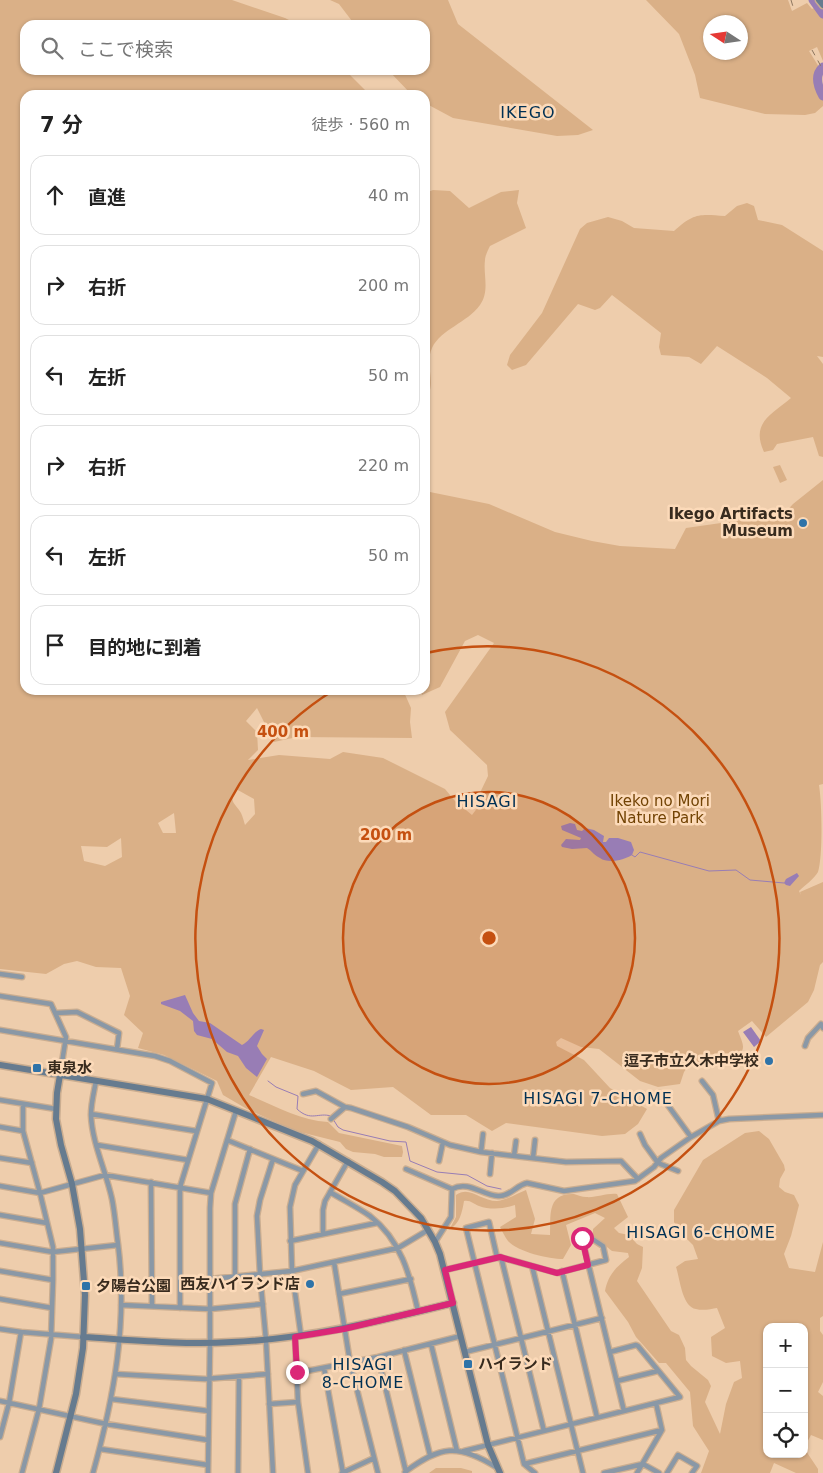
<!DOCTYPE html>
<html lang="ja">
<head>
<meta charset="utf-8">
<style>
	:root { --surface:#fff; --page:#f2f2f2; --text:#222; --muted:#767676; --line:#e0e0e0 }
	body { margin:0; font-family:"DejaVu Sans","Noto Sans JP",sans-serif; background:var(--page); color:var(--text) }
	.controls { position:absolute; right:15px; bottom:15px; display:grid; overflow:hidden; border-radius:10px; box-shadow:0 1px 4px #0004 }
	.controls button { width:45px; height:45px; display:grid; place-items:center; padding:0; border:0; border-bottom:1px solid var(--line); background:var(--surface); color:var(--text); font:25px sans-serif }
	.compass { position:absolute; left:703px; top:15px; width:45px; height:45px; border-radius:50%; background:var(--surface); box-shadow:0 1px 4px #0004; rotate:282deg }
	.stop { position:absolute; width:15px; height:15px; margin:-11px; border:4px solid #db2777; border-radius:50%; background:#fff }
	.stop.end { background:#db2777; border-color:#fff; box-shadow:0 1px 5px #0008 }
	.list { margin:0; padding:0; list-style:none }
	h2 { display:flex; justify-content:space-between; align-items:center; height:65px; margin:0; padding:0 20px; font-size:21px }
	h2 small { font-size:16px; font-weight:400; color:var(--muted) }
	.list li { display:grid; grid-template-columns:32px 1fr auto; gap:15px; align-items:center; box-sizing:border-box; height:80px; margin:0 10px 10px; padding:0 10px; border:1px solid var(--line); border-radius:15px }
	.list b { display:block; font-size:19px; white-space:nowrap }
	.list em { font-size:16px; font-style:normal; color:var(--muted) }
	.icon { flex:none; width:28px; height:28px; fill:none; stroke:currentColor; stroke-width:2; stroke-linecap:round; stroke-linejoin:round }
	.map { position:relative; flex:none; width:823px; height:1473px; overflow:hidden }
	.search { position:absolute; background:var(--surface); box-shadow:0 1px 4px #0004; left:20px; top:20px; width:410px; height:55px; display:flex; align-items:center; gap:12px; box-sizing:border-box; padding:0 18px; border-radius:15px; color:var(--muted); font-size:19px }
	.panel { position:absolute; background:var(--surface); box-shadow:0 1px 4px #0004; left:20px; top:90px; width:410px; height:605px; border-radius:15px }
	.map>svg:first-child { display:block }
	.green { fill:#dab087; fill-rule:evenodd }
	.water { fill:#987db5 }
	.lines { fill:none; stroke-linecap:round; stroke-linejoin:round }
	.stream { stroke:#987db5; stroke-width:1 }
	.river { stroke:#987db5; stroke-width:9 }
	.street-casing { stroke:#caad90; stroke-width:7 }
	.secondary-casing { stroke:#caad90; stroke-width:9 }
	.street { stroke:#8a98a6; stroke-width:4.5 }
	.secondary { stroke:#667b8f; stroke-width:6 }
	.rail { stroke:#8c765f; stroke-width:1; stroke-dasharray:6 6; stroke-linecap:butt }
	.route { stroke:#db2777; stroke-width:6 }
	.ring { fill:none; stroke:#c55010; stroke-width:2.5 }
	.poi-dot { fill:#2f73a8; stroke:#fcdab9; stroke-width:2 }
	.labels { text-anchor:middle; dominant-baseline:central; stroke-width:5; stroke-linejoin:round; paint-order:stroke }
	.poi-label { font-size:15px; font-weight:bold; fill:#382b1e; stroke:#fcdab9; text-anchor:end }
	.park-label { font-size:15px; fill:#724304; stroke:#fcdab9 }
	.neighbourhood-label { font-size:16px; letter-spacing:1px; fill:#003053; stroke:#fcdab9 }
	.centre { fill:#c55010; stroke:#fcdab9; stroke-width:2.5 }
	.ring-label { font-size:15px; text-anchor:middle; font-weight:bold; fill:#c55010; stroke:#fcdab9; stroke-width:5; stroke-linejoin:round; paint-order:stroke }
</style>
</head>
<body>
<div class="map">
<svg width="823" height="1473" viewBox="0 0 823 1473">
	<rect width="100%" height="100%" fill="#eecdac"/>
	<path class="green" d="M0,0H232L285,18L299,25H25V70H345L370,95H25V250L21,257L20,271L25,272V690H403L411,708L410,722L412,738L297,737L274,742L257,708L246,721L257,732L258,750L248,760L279,755L330,759L343,752L383,758L445,789L455,801L472,815L481,803L477,799L488,776L487,765L450,730L445,712L494,643L478,635L465,641L440,687L422,695L420,690H425V491L489,504L555,532L592,541L620,546L675,549L686,528L749,519L752,515L781,517L793,504L823,480V784L819,785C822,804 823,856 818,872C814,879 805,885 799,891L801,895L800,892L823,882V962L820,965L814,990L808,1002L766,1037L752,1021L738,1031C746,1051 745,1048 731,1064H709L692,1061L684,1072L680,1084L658,1087L640,1081L599,1049L581,1047L561,1038L556,1042L557,1046L584,1060L610,1088L647,1109L638,1124L625,1134L602,1136L506,1123L492,1131L466,1115H431L393,1087L351,1090L314,1071L271,1057L249,1095C275,1106 300,1120 328,1122L339,1133L402,1146L403,1152L402,1157H384L375,1154L353,1152L346,1149L340,1142L296,1131L247,1109L223,1095L217,1081L164,1055L138,1048L143,1033L124,1015L130,996L121,968L96,967L77,961L64,964L46,974L0,969ZM236,789L254,799L255,814L245,825C244,822 243,817 241,813C235,803 228,802 236,789ZM174,813L176,833H163L158,823ZM121,838L122,857L105,866L84,861L81,846L107,847Z
		M330,0H448L458,24L593,130L578,135L557,136L453,118L425,103V95H412L388,70H425V25H355L339,4Z
		M646,0H788L792,11L807,3L812,9L816,7L823,17V61L817,47L809,51L819,67L817,85L823,91V106L815,113L805,115L765,114L700,98L695,75L679,34ZM710,22H740V52H710Z
		M433,190L450,191L469,208L501,192L519,190L517,203L526,228L490,246C488,250 485,256 485,260C483,275 490,291 480,305C467,323 441,329 432,348C424,366 438,384 425,400V193Z
		M747,203L754,206L758,220L782,225L823,251V357L817,356L823,364V457L819,456L813,437L777,444L773,450L764,452C750,422 773,414 791,398L767,378L717,346L701,364L689,357L661,355L659,347L661,333L612,295L600,308L595,310L578,304L526,365L512,370L507,365L510,355L542,313L580,229L587,223L608,217L622,221L634,228L674,231C694,213 699,214 725,216L737,206Z
		M780,465L787,480L780,483L773,467Z
		M759,1131L769,1139L784,1165L785,1170L780,1179L779,1187L785,1192L794,1195L799,1205L791,1236L784,1254L789,1268L815,1272L823,1242V1316L820,1318V1331L823,1335V1382L818,1392L823,1396V1440L811,1435L804,1448L818,1469V1473H796L774,1463L770,1473H701L709,1451L693,1426L690,1392L666,1363H659L636,1337L628,1322L605,1291C608,1275 616,1267 629,1257L628,1253L612,1251L593,1236V1229L605,1218L595,1213L566,1225L571,1245L563,1259C549,1259 518,1252 508,1241C505,1237 502,1231 500,1227L516,1217L515,1205C504,1209 490,1210 479,1206C473,1204 471,1200 464,1201C462,1213 460,1223 449,1230L456,1217V1195C470,1185 480,1201 497,1201C507,1200 516,1194 526,1190L535,1219L531,1234L550,1235C551,1217 546,1193 574,1194C578,1195 582,1197 586,1197C596,1198 606,1193 617,1194L628,1217L614,1228L619,1233L629,1235L637,1244L643,1247L642,1268L637,1281L671,1331L679,1335L685,1348L686,1360L691,1366L708,1380L711,1386L705,1402L720,1434L726,1404L734,1382L742,1378L740,1361L726,1363L712,1356L711,1337L725,1328L717,1308C711,1309 703,1311 696,1309C682,1307 680,1279 676,1267L685,1261L698,1259L693,1245L679,1231L674,1222V1210L703,1160L745,1133ZM767,1327H804V1454H767Z
		M436,1468H461L472,1471V1473H429Z"/>
	<path class="water" d="M570,823L575,824L577,830L582,831L585,828L594,830L604,836L603,842H606L609,838H618L631,842L634,850L632,855C624,860 608,864 600,858C595,856 592,851 587,848L572,849L562,847L561,845L566,839L580,840L581,838L562,830L561,826Z
		M797,873L799,876L790,886L786,885L784,883L786,879Z
		M185,995L193,1013L199,1021L210,1023L242,1045C250,1041 254,1031 261,1029L264,1030L257,1046L262,1054L267,1059L257,1077L246,1068L238,1056L227,1052L212,1039L197,1035L194,1031L193,1021L180,1011L161,1004V1002Z
		M751,1027L761,1041L754,1047L743,1032Z"/>
	<g class="lines">
		<path class="stream" d="M632,855L635,857L640,852L709,871L736,870L750,880L784,883
			M268,1081L276,1087L298,1096L297,1109C311,1122 318,1112 331,1116
			M333,1119L338,1127L343,1130L390,1141L406,1142L410,1161L437,1172L467,1175L487,1186L501,1189"/>
		<path class="river" d="M813,0L823,14
			M823,67C814,75 818,87 823,96"/>
		<g class="street-casing">
			<path id="street" d="M0,974L22,977
				M0,996L51,1004L66,1037L60,1075
				M56,1013L77,1012L119,1033L117,1049
				M0,1030L155,1056L170,1061L212,1083L180,1187V1308
				M805,1046L808,1038L821,1024L823,1028
				M702,1081L713,1095L719,1121
				M659,1093L691,1137
				M303,1094L316,1091L345,1107
				M0,1100L56,1109
				M91,1114L196,1131
				M331,1119L345,1107L351,1108L408,1127L450,1145L481,1152L566,1162L621,1161L638,1179
				M0,1127L23,1131
				M640,1134L645,1145L658,1163L678,1171
				M227,1140L303,1171
				M97,1145L188,1160
				M481,1152L483,1134
				M514,1156L516,1141
				M0,1158L32,1163
				M533,1158L535,1140
				M439,1161L443,1142
				M406,1169L452,1189C468,1180 482,1195 498,1196C509,1197 517,1185 527,1183L564,1191L635,1181L654,1167L661,1158L691,1137L719,1121L729,1119L823,1115
				M490,1174L492,1153
				M151,1182L152,1306
				M0,1186L40,1193L105,1175L211,1193
				M330,1192C343,1200 357,1207 370,1216C401,1240 410,1275 418,1311
				M0,1215L47,1223
				M323,1234V1210L325,1201L348,1161
				M290,1241L377,1223
				M435,1242L451,1217L452,1189
				M0,1243L53,1252L118,1245
				M497,1257L489,1222L466,1228L524,1464L535,1473
				M501,1257L544,1431
				M334,1262L350,1362L378,1473
				M532,1266L583,1473
				M445,1270L500,1257L557,1273L606,1260L603,1246L588,1236L582,1238L624,1411
				M0,1271L53,1280
				M562,1271L597,1417
				M235,1277V1204L250,1149
				M210,1279L292,1271L398,1248L428,1230
				M339,1294L411,1279
				M0,1299L52,1308
				M121,1305L210,1309L263,1304
				M0,1329L21,1332L83,1337
				M301,1336L292,1271L290,1207L295,1185L319,1144
				M295,1337L298,1402L308,1473
				M431,1344L457,1451
				M404,1350L430,1455
				M465,1352L602,1318
				M378,1357L406,1472
				M324,1368L343,1473
				M297,1373L378,1357L461,1336
				M115,1374L205,1379L268,1374
				M617,1381L658,1371
				M111,1399L209,1411
				M0,1401L106,1424L208,1440
				M269,1404L298,1402
				M0,1437L9,1403L21,1332
				M100,1449L208,1465
				M464,1451L680,1397L638,1346L636,1345L610,1352
				M524,1464L662,1430
				M405,1472C440,1446 458,1443 496,1467
				M22,1473L39,1409L51,1339L53,1280V1247L40,1193L23,1131V1104
				M93,1473C114,1397 128,1323 118,1244C116,1230 115,1214 112,1199C106,1171 92,1143 91,1115C91,1103 94,1092 96,1081
				M208,1473L210,1343V1208L211,1193L236,1111
				M238,1473L239,1377
				M273,1473L266,1340L260,1275L257,1216L260,1200L273,1159
				M342,1473L374,1458
				M604,1473L643,1464L659,1473
				M637,1473L662,1430L656,1403
				M667,1473L678,1455L697,1466L692,1473"/>
		</g>
		<g class="secondary-casing">
			<path id="secondary" d="M819,0L823,5
				M0,1065L207,1099L312,1141L382,1182L395,1191L421,1218L435,1242L440,1254L488,1445L500,1473
				M83,1337C133,1340 182,1345 232,1342C307,1339 380,1321 453,1303
				M56,1473L76,1394L83,1348L85,1295L80,1229L72,1184L61,1145L56,1119L57,1093L60,1075"/>
		</g>
		<use href="#street" class="street"/>
		<use href="#secondary" class="secondary"/>
		<path class="rail" d="M791,0L794,10
			M812,50L823,70"/>
	</g>
	<g class="lines">
		<path class="route" d="M297,1372L295,1337L344,1329L453,1303L445,1270L500,1257L557,1273L588,1265L582,1238"/>
	</g>
	<circle cx="489" cy="938" r="146" fill="#c55010" fill-opacity=".12"/>
	<g class="ring">
		<circle cx="489" cy="938" r="146"/>
		<path d="M426 653A292 292 0 1 1 334 690"/>
	</g>
	<g class="poi-dot">
		<circle cx="803" cy="523" r="5"/>
		<circle cx="769" cy="1061" r="5"/>
		<rect x="32" y="1063" width="10" height="10" rx="2.5"/>
		<circle cx="310" cy="1284" r="5"/>
		<rect x="81" y="1281" width="10" height="10" rx="2.5"/>
		<rect x="463" y="1359" width="10" height="10" rx="2.5"/>
	</g>
	<g class="labels">
		<g class="poi-label">
			<text x="793" y="514">Ikego Artifacts<tspan x="793" dy="17">Museum</tspan></text>
			<text x="759" y="1061">逗子市立久木中学校</text>
			<text x="47" y="1068" text-anchor="start">東泉水</text>
			<text x="300" y="1284">西友ハイランド店</text>
			<text x="96" y="1286" text-anchor="start">夕陽台公園</text>
			<text x="478" y="1364" text-anchor="start">ハイランド</text>
		</g>
		<g class="park-label">
			<text x="660" y="801">Ikeko no Mori<tspan x="660" dy="17">Nature Park</tspan></text>
		</g>
		<g class="neighbourhood-label">
			<text x="528" y="112">IKEGO</text>
			<text x="487" y="801">HISAGI</text>
			<text x="598" y="1098">HISAGI 7-CHOME</text>
			<text x="701" y="1232">HISAGI 6-CHOME</text>
			<text x="363" y="1364">HISAGI<tspan x="363" dy="18">8-CHOME</tspan></text>
		</g>
	</g>
	<circle cx="489" cy="938" r="8" class="centre"/>
	<g class="ring-label">
		<text x="283" y="737">400 m</text>
		<text x="386" y="840">200 m</text>
	</g>
</svg>
<div class="controls">
<button>+</button>
<button>−</button>
<button><svg class="icon" aria-label="locate" viewBox="0 0 24 24"><circle cx="12" cy="12" r="6"/><path d="M12 2v4M12 18v4M2 12h4M18 12h4"/></svg></button>
</div>
<svg class="compass" viewBox="-18 -18 36 36"><path d="M0-13l5 13h-10z" fill="#e53935"/><path d="M0 13l5-13h-10z" fill="#767676"/></svg>
<div class="stop" style="left:582px;top:1238px"></div>
<div class="stop end" style="left:297px;top:1372px"></div>
<div class="search"><svg class="icon" aria-label="search" viewBox="0 0 24 24"><circle cx="10" cy="10" r="6"/><path d="M15 15l6 6"/></svg>ここで検索</div>
<section class="panel">
<h2>7 分<small>徒歩 · 560 m</small></h2>
<ul class="list">
<li><svg class="icon" aria-label="ahead" viewBox="0 0 24 24"><path d="M12 20V5M6 11l6-6 6 6"/></svg><div><b>直進</b></div><em>40 m</em></li>
<li><svg class="icon" aria-label="right" viewBox="0 0 24 24"><path d="M7 20v-9h11M14 6l5 5-5 5"/></svg><div><b>右折</b></div><em>200 m</em></li>
<li><svg class="icon" aria-label="left" viewBox="0 0 24 24"><path d="M17 20v-9H6M10 6l-5 5 5 5"/></svg><div><b>左折</b></div><em>50 m</em></li>
<li><svg class="icon" aria-label="right" viewBox="0 0 24 24"><path d="M7 20v-9h11M14 6l5 5-5 5"/></svg><div><b>右折</b></div><em>220 m</em></li>
<li><svg class="icon" aria-label="left" viewBox="0 0 24 24"><path d="M17 20v-9H6M10 6l-5 5 5 5"/></svg><div><b>左折</b></div><em>50 m</em></li>
<li><svg class="icon" aria-label="arrive" viewBox="0 0 24 24"><path d="M6 21V4h12l-3 4 3 4H6"/></svg><div><b>目的地に到着</b></div></li>
</ul>
</section>
</div>
</body>
</html>
